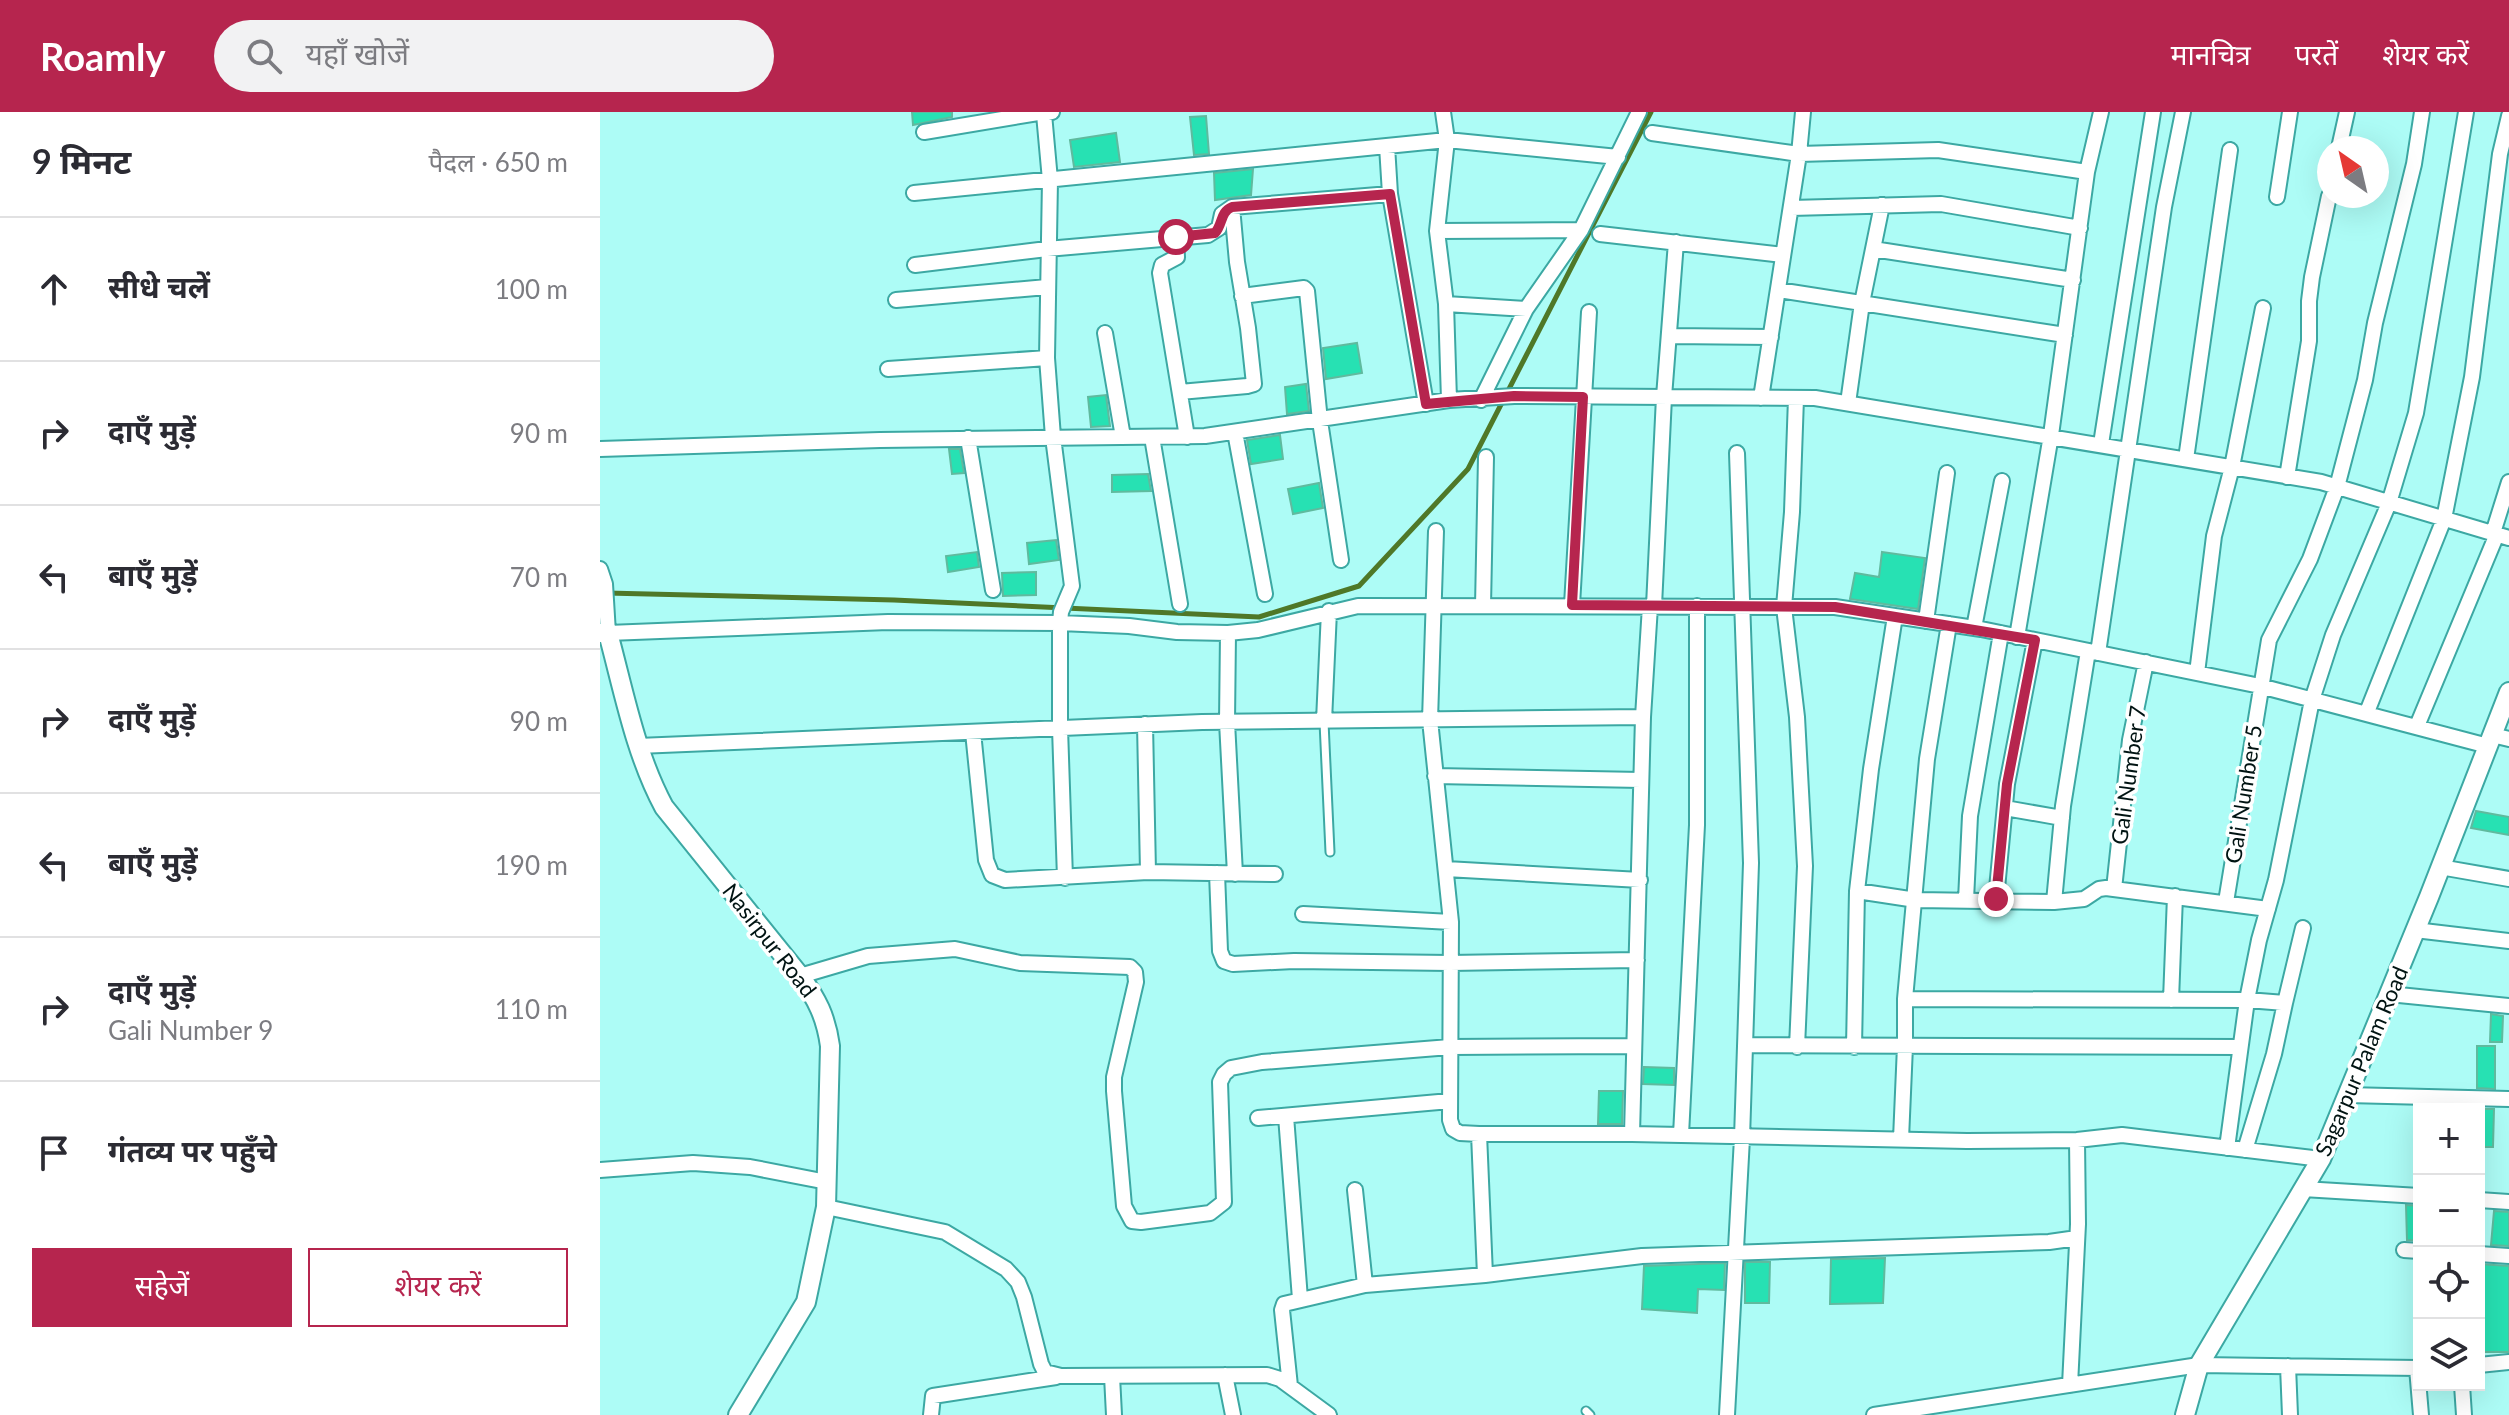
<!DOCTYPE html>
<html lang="hi">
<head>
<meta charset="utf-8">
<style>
	:root { --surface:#fff; --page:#f2f2f3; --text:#2b2b33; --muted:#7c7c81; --line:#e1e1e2; --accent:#b6254e }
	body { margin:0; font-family:Lato,"Noto Sans Devanagari",sans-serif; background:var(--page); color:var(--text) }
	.controls { position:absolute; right:24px; bottom:24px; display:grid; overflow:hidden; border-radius:0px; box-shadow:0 8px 32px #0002 }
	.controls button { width:72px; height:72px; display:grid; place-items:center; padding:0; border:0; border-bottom:2px solid var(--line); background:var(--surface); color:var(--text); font:40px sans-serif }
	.compass { position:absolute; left:1717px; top:24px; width:72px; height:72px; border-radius:50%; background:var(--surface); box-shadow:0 8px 32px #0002; rotate:326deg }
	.stop { position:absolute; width:24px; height:24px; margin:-18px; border:6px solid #b6254e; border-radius:50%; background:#fff }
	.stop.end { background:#b6254e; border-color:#fff; box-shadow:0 2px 8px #0008 }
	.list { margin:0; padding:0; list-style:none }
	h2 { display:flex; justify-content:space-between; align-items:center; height:104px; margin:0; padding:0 32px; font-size:34px }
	h2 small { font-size:26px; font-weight:400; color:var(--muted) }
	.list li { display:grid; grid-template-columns:52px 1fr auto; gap:24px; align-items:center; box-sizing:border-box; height:144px; padding:0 32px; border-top:2px solid var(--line) }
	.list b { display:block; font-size:30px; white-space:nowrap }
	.list p { margin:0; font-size:26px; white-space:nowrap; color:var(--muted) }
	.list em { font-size:26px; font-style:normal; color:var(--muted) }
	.actions { display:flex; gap:16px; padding:24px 32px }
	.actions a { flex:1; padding:18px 0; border:2px solid var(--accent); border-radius:0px; text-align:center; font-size:28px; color:var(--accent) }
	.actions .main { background:var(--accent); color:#fff }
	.icon { flex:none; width:44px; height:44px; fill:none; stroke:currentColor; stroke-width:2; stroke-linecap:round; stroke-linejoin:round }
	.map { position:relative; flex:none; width:1909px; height:1303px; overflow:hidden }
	header { display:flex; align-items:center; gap:48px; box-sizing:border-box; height:112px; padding:0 40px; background:var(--accent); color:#fff }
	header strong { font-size:38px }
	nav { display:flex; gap:44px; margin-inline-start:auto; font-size:28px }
	.search { width:560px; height:72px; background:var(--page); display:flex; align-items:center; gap:20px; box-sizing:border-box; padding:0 28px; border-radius:44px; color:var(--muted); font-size:30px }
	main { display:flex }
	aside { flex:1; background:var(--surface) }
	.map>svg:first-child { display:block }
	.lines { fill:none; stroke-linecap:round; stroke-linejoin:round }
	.stream { stroke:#4f7828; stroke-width:5 }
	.building { fill:#27e1b3; stroke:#60ba9e; stroke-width:2 }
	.service-casing { stroke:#3ca8a3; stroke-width:11 }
	.minor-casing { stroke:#3ca8a3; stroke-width:18 }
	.tertiary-casing { stroke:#3ca8a3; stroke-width:22 }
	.service { stroke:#fff; stroke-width:7 }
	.minor { stroke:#fff; stroke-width:14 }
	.tertiary { stroke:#fff; stroke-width:18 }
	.route { stroke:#b6254e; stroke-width:10 }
	.labels { text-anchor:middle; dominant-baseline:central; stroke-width:7; stroke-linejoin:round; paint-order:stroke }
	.street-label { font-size:22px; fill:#001312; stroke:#fff }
</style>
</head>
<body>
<header>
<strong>Roamly</strong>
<div class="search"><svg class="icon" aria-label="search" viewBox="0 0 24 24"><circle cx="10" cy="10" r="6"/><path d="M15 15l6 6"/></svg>यहाँ खोजें</div>
<nav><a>मानचित्र</a><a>परतें</a><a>शेयर करें</a></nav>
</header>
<main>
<aside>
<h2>9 मिनट<small>पैदल · 650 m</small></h2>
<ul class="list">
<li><svg class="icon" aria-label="ahead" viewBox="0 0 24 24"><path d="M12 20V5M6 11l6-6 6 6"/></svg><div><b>सीधे चलें</b></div><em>100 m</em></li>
<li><svg class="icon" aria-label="right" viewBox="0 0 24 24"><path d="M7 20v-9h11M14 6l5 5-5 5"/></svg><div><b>दाएँ मुड़ें</b></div><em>90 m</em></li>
<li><svg class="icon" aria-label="left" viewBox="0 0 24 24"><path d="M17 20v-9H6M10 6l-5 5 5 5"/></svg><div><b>बाएँ मुड़ें</b></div><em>70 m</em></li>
<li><svg class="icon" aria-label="right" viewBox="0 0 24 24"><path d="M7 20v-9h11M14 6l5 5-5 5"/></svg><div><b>दाएँ मुड़ें</b></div><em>90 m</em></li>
<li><svg class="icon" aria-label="left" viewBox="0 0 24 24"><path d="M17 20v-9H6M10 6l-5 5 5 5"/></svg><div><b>बाएँ मुड़ें</b></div><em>190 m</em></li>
<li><svg class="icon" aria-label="right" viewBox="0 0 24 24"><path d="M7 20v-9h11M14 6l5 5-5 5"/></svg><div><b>दाएँ मुड़ें</b><p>Gali Number 9</p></div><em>110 m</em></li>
<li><svg class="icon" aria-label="arrive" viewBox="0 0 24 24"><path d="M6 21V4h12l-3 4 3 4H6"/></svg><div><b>गंतव्य पर पहुँचे</b></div></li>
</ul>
<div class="actions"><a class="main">सहेजें</a><a>शेयर करें</a></div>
</aside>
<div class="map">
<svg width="1909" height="1303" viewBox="0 0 1909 1303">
	<rect width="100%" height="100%" fill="#adfcf6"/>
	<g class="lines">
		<path class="stream" d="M6,481L294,488L659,505L759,474L868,357L1051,0"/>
	</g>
	<path class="building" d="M312,0H352V5L313,13Z
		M606,4L609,42L594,43L590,5Z
		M516,21L520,50L474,55L470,28Z
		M653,57L651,83L615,88L614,61Z
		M757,231L762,261L726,267L723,236Z
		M706,272L709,299L687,302L685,275Z
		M506,283L510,314L491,315L488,285Z
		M680,323L683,347L651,352L647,328Z
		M349,337H360L364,361L352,362Z
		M548,362L551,379L512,380V363Z
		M719,371L723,396L693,402L688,377Z
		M456,428L459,448L429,452L427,431Z
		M377,440L379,455L348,460L346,444Z
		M1282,440L1325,446L1318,497L1250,487L1255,461L1279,465Z
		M436,460V483L403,484L402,461Z
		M1876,699L1909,705V723L1871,716Z
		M1891,902L1903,904L1902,930H1890Z
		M1877,934H1895V977L1877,976Z
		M1044,955L1074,956V973L1043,972Z
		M999,979H1023L1022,1012H998Z
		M1877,997H1894L1893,1035H1880L1881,997Z
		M1806,1093L1819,1094V1129L1807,1128Z
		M1894,1099L1909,1100V1134L1891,1133Z
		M1285,1146L1283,1191L1230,1192L1231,1147Z
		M1145,1150H1170L1169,1191H1145Z
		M1125,1151L1124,1178L1098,1177L1097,1201L1042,1197L1044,1154Z
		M1879,1152L1909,1154V1240H1879Z"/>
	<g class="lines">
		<g class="service-casing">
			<path id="service" d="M724,610L730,740
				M986,1299L990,1303"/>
		</g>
		<g class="minor-casing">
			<path id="minor" d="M452,0L444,2L450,68L447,246L453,325L472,474L461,500L460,511V616L465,766
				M843,0L847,28L837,119L846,192L849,288
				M324,20L444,0
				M1052,21L1199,42L1338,38L1487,60L1501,0
				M1739,36L1747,0
				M314,81L847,28L1018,45
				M790,82L826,292
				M1677,85L1690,0
				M1191,96L1341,92L1480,116
				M837,119L981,118
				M1000,122L1183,143
				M576,125L577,145L562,153L560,161L587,325
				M1273,137L1473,168
				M315,153L447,137L608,123L619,116L622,102L632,95L790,82L787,34
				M1178,178L1465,223
				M642,184L704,176L707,179L720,309L741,448
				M296,188L447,175
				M846,192L926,197
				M505,221L523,325
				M1069,224L1171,225
				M288,257L447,246
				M580,280L647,274L654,272L648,216L637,150L632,95
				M1161,286L1199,42L1203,0
				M1196,286L1192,400L1184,495L1197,605L1205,754L1197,935
				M881,288L926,197L981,118L1039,0
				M1248,291L1262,191L1282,93
				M635,320L665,482
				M552,325L580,492
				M368,326L393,478
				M1501,332L1553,0
				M0,337L280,328L605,324L849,288L914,284L1215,286L1721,370L1909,426
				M1586,347L1630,38
				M1687,365L1709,229V189L1712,165L1729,84
				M836,419L830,608L851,810L850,1008L853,1017L860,1021L879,1022H1032L1367,1029L1477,1028L1522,1023L1721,1047
				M1893,421L1909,370
				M0,457L5,472L8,521L288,510L460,511L529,514L577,520L628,521L658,518L758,494L1235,495L1381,517L1660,574L1888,634
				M972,493L989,200
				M883,494L886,345
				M1295,504L1271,657L1257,779L1316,788L1454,790L1484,787L1499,777L1506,776L1668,797
				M1326,509L1347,361
				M1349,512L1327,647L1305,887L1647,888L1685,891L1674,942L1645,1038
				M1374,516L1402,369
				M628,521L627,610L635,762
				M1417,525L1451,323L1487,60
				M1498,541L1564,95L1583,0
				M1597,561L1614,424L1632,355L1663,196
				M1767,600L1844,407L1872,265L1900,42L1909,4
				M724,609L729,499
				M545,612L548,760
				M1817,614L1897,422
				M373,620L386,748L392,763L405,768L548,760L675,762
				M1892,623L1909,627
				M38,634L602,610L1043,605
				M835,664L1041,668
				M1405,696L1462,706
				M1840,755L1909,767
				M846,757L1040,768
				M617,761L620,839L624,849L633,852L694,849L850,851L1037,848
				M1514,777L1530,628L1546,550
				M1396,787L1407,672L1435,528
				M1366,788L1370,704L1401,521
				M1454,790L1463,694L1488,539
				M1626,790L1669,528L1710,447L1737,375L1765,268L1775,211L1814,52L1822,0
				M703,802L851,810
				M1815,818L1909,829
				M200,864L268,844L355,837L420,851L530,855L535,860L536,870L514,965V979L524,1094L532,1109L541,1110L610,1101L624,1090L620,970L624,962L631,956L662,950L850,935L1034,934
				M1789,882L1909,894
				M1571,888L1575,784
				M1685,891L1703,816
				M1145,933L1640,935
				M1254,935L1257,779
				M1747,983L1909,987
				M686,1004L700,1187
				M658,1006L850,989
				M879,1022L885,1163
				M1032,1022L1043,605L1050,494H1054L1064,285L1076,130
				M1081,1023L1097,713V494
				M1301,1027L1305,934V887
				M1627,1036L1647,888L1659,828L1676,768L1712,588L1733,523L1789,391L1816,301L1866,0
				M0,1058L93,1051L150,1055L227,1070
				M1703,1077L1819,1084
				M755,1078L765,1173
				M1879,1088L1909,1090
				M226,1095L345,1120L406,1157L418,1170L424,1185L441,1252L445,1260L461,1264L667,1263L680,1267L729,1303
				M1804,1138L1819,1139
				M1879,1142L1909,1144
				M1879,1253L1909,1250
				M1688,1254L1690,1303
				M1817,1256L1821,1303
				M625,1263L633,1303
				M512,1264L514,1303
				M1470,1273L1478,1112L1477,1028
				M1862,1273L1864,1303
				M690,1274L682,1198L684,1192L765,1173L885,1163L1042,1144L1449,1130L1477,1126
				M331,1303L333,1284L456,1265
				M1127,1303L1142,1026L1151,751L1137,341
				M1274,1303L1599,1253L1819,1256"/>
		</g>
		<g class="tertiary-casing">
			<path id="tertiary" d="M0,521H8C24,580 35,641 64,695L200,864C217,887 226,905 230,934L226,1095L206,1190L138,1303
				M1585,1303L1599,1253L1721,1047L1829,785L1909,580"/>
		</g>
		<use href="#service" class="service"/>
		<use href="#minor" class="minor"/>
		<use href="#tertiary" class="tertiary"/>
	</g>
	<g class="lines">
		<path class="route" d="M576,125L615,121C623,112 620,100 632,95L790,82L826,292L914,284L983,285L972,493L1235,495L1435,528L1407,672L1396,787"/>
	</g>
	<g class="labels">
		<g class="street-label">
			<text transform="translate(1528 663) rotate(-82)">Gali Number 7</text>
			<text transform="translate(1643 682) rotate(-81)">Gali Number 5</text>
			<text transform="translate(170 828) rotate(52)">Nasirpur Road</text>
			<text transform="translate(1761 949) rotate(-67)">Sagarpur Palam Road</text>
		</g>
	</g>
</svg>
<div class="controls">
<button>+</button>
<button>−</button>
<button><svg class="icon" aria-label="locate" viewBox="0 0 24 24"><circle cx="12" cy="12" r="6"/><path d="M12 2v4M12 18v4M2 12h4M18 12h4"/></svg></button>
<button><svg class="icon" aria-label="layers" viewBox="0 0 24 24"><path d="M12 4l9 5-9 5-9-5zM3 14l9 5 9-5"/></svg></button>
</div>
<svg class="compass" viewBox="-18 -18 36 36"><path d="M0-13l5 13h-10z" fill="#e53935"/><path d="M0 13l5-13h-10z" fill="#7c7c81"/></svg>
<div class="stop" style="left:576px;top:125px"></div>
<div class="stop end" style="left:1396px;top:787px"></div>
</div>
</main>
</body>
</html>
